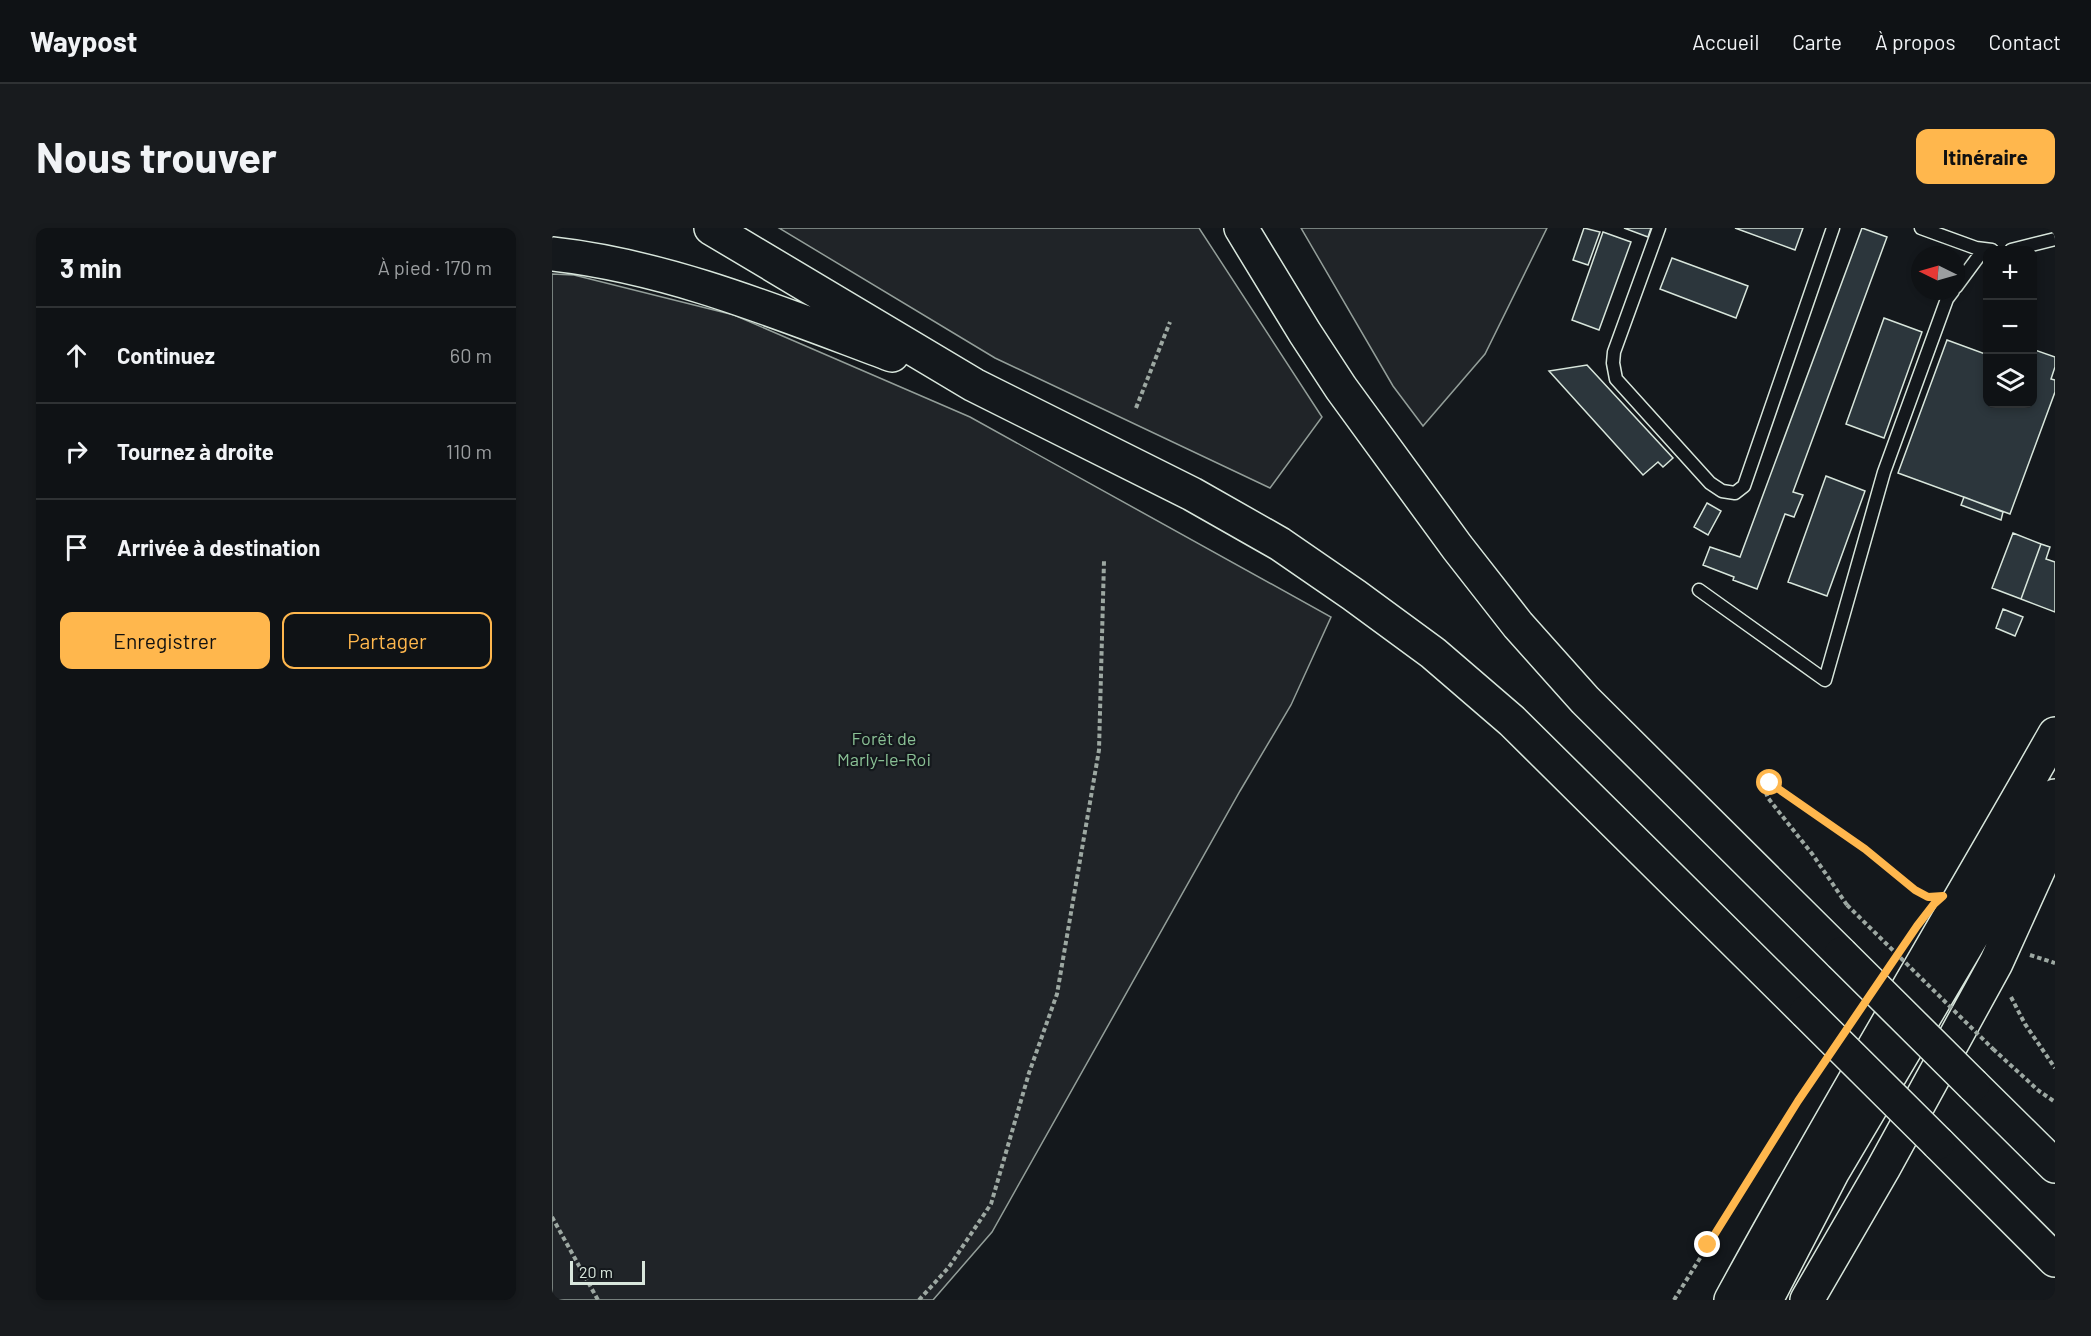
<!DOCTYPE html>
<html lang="fr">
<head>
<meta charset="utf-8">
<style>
	:root { --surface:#0f1215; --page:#181b1e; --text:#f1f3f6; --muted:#9b9ea0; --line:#2f3234; --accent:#ffb74d }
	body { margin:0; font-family:Barlow,sans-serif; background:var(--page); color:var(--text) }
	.controls { position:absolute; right:18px; top:18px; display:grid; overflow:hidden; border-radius:12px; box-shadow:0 3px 9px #0003 }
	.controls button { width:54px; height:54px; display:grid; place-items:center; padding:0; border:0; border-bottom:2px solid var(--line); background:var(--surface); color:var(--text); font:30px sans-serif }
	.compass { position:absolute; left:1359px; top:18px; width:54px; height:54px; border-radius:50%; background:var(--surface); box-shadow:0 3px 9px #0003; rotate:275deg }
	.scale { position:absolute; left:18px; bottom:15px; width:75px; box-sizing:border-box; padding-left:6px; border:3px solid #d8e6dc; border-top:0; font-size:16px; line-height:21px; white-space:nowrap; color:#d8e6dc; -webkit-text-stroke:4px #14181c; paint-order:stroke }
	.stop { position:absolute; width:18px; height:18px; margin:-14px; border:4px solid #ffb74d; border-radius:50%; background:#fff }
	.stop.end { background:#ffb74d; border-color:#fff; box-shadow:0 2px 6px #0008 }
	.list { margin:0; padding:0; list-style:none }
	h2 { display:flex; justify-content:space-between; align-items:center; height:78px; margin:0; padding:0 24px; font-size:26px }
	h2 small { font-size:20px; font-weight:400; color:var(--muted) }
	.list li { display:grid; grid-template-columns:39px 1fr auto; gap:18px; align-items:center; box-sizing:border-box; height:96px; padding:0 24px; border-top:2px solid var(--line) }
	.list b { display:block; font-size:22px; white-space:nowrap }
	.list em { font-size:20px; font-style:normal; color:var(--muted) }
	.actions { display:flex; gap:12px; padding:18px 24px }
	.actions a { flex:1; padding:14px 0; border:2px solid var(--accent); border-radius:12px; text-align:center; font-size:21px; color:var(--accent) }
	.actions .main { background:var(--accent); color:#111 }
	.icon { flex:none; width:33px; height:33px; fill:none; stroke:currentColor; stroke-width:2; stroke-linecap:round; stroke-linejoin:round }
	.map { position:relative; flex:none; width:1503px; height:1072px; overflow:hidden; border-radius:12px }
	header { display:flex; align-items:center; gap:36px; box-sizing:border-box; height:84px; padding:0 30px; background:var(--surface); border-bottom:2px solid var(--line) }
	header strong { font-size:28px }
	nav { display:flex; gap:33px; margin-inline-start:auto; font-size:21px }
	.intro { display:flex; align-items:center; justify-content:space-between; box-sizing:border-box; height:144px; padding:0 36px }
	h1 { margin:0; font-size:42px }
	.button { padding:15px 27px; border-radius:12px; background:var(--accent); color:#111; font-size:21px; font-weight:700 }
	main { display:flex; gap:36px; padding:0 36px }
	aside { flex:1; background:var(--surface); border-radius:12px; box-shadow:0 3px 9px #0003 }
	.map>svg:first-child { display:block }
	.green { fill:#202428; stroke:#939e99; stroke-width:1.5 }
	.building { fill:#2c363c; stroke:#d8e6dc; stroke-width:1.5 }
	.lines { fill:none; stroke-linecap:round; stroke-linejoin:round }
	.service-casing { stroke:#d8e6dc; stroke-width:15 }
	.primary-casing { stroke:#d8e6dc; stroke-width:36 }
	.motorway-casing { stroke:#d8e6dc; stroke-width:36 }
	.path { stroke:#9da8a2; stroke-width:4; stroke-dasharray:4.5 3; stroke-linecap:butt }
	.service { stroke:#14181c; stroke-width:12 }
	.primary { stroke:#14181c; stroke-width:33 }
	.motorway { stroke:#14181c; stroke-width:33 }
	.motorway-bridge-casing { stroke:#d8e6dc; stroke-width:36; stroke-linecap:butt }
	.path-bridge { stroke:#9da8a2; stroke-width:4; stroke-dasharray:4.5 3; stroke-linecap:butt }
	.motorway-bridge { stroke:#14181c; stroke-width:33 }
	.route { stroke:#ffb74d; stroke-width:8 }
	.labels { text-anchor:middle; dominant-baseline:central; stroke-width:4.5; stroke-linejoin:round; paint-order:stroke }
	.park-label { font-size:18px; fill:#8ac095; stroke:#14181c }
</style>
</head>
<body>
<header>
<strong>Waypost</strong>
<nav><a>Accueil</a><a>Carte</a><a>À propos</a><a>Contact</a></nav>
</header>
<div class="intro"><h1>Nous trouver</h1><a class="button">Itinéraire</a></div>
<main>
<aside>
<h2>3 min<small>À pied · 170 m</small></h2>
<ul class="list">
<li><svg class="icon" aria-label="ahead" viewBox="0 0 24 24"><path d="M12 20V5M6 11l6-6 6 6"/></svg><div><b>Continuez</b></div><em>60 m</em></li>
<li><svg class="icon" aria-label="right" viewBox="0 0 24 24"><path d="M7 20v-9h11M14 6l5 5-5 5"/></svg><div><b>Tournez à droite</b></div><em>110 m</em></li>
<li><svg class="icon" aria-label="arrive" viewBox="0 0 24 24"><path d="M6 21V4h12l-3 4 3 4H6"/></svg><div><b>Arrivée à destination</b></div></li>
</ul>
<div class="actions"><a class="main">Enregistrer</a><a>Partager</a></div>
</aside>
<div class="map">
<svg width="1503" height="1072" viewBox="0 0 1503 1072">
	<rect width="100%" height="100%" fill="#14181c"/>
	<path class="green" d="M227,0H647L770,189L718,260L443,130Z
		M749,0H995L933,126L871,198L841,158Z
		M0,46L22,47L182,87L418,189L779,389L739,477L688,563L440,1004L381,1072H0Z"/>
	<path class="building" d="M1032,0L1048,4L1036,37L1021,32Z
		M1072,0H1099L1096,9Z
		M1183,0H1251L1243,22Z
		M1310,0L1335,9L1241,264L1251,267L1242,289L1233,286L1205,361L1181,352L1182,349L1151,337L1158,319L1188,329Z
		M1051,4L1079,14L1047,102L1020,92Z
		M1120,30L1196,58L1184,90L1108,61Z
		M1332,90L1370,104L1332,210L1294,196Z
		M1395,112L1436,127V176H1480V121L1503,129V139L1499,151L1503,152V164L1458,286L1346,245Z
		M1035,137L1121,230L1111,239L1106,234L1091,247L997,143Z
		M1274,248L1313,263L1275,368L1236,354Z
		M1412,269L1451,284L1449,292L1409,277Z
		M1155,275L1169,283L1156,307L1142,299Z
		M1461,305L1489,316L1469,371L1440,360Z
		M1489,316L1498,319L1494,331L1503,334V384L1469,371Z
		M1451,381L1471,389L1463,408L1444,400Z"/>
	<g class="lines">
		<g class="service-casing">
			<path id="service" d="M1107,0L1062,124L1061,135L1064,151L1158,255L1170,263L1183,265L1192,258L1281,0
				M1369,0L1424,20L1440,22
				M1459,22L1503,11
				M1404,59L1432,21
				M1147,362L1273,452L1332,244L1395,71L1401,63"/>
		</g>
		<g class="primary-casing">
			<path id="primary" d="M1179,1072C1283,881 1396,695 1503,506
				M1214,1072L1281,943L1503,568
				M1255,1072L1331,941L1444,735L1503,605"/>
		</g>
		<g class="motorway-casing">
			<path id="motorway" d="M159,0L422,157L640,266L728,316L802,367L881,425L960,493L1254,784
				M689,0L753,105L789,160L905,319L966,397L1033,472L1289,726
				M0,26C118,39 230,86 340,127
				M1421,857L1503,938
				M1386,915L1503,1032"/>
		</g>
		<path class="path" d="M584,180L618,94
			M1295,677L1261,627L1216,570L1213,562L1214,555H1218L1223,558L1313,622L1363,662L1376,669
			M1478,727L1503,735
			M1459,769L1473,796L1503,840
			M1441,821L1487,863L1503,874
			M0,989L46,1072
			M367,1072L397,1039L439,976L477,845L505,766L547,522L552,333
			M1122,1072L1246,873L1270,838"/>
		<use href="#service" class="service"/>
		<use href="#primary" class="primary"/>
		<use href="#motorway" class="motorway"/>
		<g class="motorway-bridge-casing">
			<path id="motorway-bridge" d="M1289,726L1421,857
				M1254,784L1386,915"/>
		</g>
		<path class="path-bridge" d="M1295,677L1441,821"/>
		<use href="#motorway-bridge" class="motorway-bridge"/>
	</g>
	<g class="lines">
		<path class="route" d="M1156,1017L1246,873L1365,698L1382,676L1391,668L1376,669L1363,662L1313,621L1218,555"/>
	</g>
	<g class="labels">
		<g class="park-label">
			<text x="332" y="510">Forêt de<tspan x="332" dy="21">Marly-le-Roi</tspan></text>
		</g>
	</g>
</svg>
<div class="controls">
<button>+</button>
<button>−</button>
<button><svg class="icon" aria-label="layers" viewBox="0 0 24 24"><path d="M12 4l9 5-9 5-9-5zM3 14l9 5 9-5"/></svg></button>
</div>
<svg class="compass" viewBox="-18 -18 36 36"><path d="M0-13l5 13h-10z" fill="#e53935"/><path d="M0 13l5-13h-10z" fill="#9b9ea0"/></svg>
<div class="scale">20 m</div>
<div class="stop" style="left:1218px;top:555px"></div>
<div class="stop end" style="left:1156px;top:1017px"></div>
</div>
</main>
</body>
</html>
